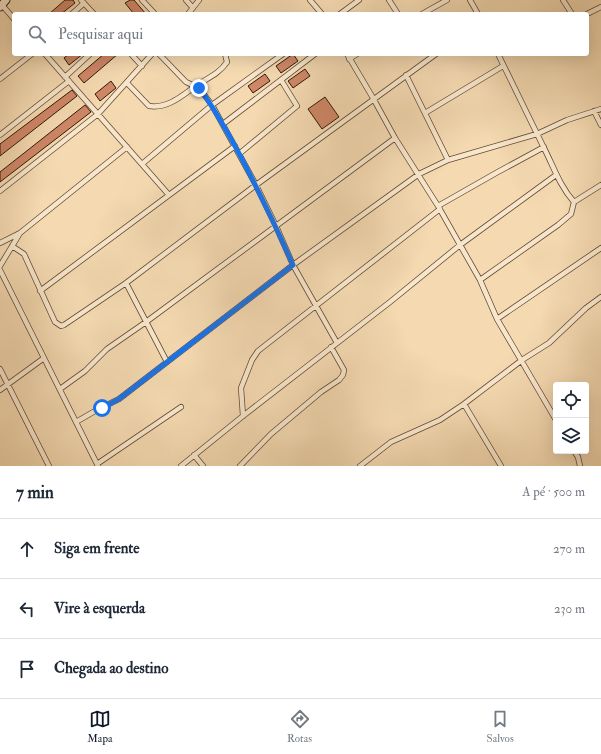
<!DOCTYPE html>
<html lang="pt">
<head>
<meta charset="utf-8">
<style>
	:root { --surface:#fff; --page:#f2f2f3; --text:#1f2937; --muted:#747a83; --line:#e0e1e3; --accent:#111827 }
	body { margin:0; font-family:"IM FELL Double Pica",serif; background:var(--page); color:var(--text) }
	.controls { position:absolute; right:12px; bottom:12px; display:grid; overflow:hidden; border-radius:4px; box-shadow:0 4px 16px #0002 }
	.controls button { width:36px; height:36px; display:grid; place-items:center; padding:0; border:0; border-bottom:1px solid var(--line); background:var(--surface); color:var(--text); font:20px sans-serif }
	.stop { position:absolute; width:12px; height:12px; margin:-9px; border:3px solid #1a73e8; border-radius:50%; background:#fff }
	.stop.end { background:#1a73e8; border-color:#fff; box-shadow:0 1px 4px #0008 }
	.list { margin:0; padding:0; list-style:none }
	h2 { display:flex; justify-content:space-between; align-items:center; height:52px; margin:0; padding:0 16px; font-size:17px }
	h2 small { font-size:13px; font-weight:400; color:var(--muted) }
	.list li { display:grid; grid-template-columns:26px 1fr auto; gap:12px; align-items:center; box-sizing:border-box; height:60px; padding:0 16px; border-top:1px solid var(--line) }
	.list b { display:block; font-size:15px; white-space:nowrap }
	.list em { font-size:13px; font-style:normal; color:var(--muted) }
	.icon { flex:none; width:22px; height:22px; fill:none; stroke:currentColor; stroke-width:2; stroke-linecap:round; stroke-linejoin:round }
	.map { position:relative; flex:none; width:601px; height:466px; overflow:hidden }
	.search { position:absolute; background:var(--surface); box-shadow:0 4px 16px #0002; left:12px; right:12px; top:12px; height:44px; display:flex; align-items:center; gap:10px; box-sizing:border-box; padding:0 14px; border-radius:4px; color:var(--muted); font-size:15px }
	.sheet { height:232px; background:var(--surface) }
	nav { display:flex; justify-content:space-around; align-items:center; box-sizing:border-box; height:56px; border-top:1px solid var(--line); background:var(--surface); font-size:11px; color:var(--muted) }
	nav a { display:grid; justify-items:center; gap:2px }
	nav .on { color:var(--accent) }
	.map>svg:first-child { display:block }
	.building { fill:#cf8768; stroke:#2e1b06 }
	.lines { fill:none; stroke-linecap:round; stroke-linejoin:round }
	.street-casing { stroke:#604a31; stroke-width:6 }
	.secondary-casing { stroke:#2e1b06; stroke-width:9 }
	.street { stroke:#f8e6cc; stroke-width:4.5 }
	.secondary { stroke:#f8e6cc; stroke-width:7 }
	.route { stroke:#1a73e8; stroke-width:5 }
</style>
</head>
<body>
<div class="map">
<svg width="601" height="466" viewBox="0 0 601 466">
	<rect width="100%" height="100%" fill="#f4d9b1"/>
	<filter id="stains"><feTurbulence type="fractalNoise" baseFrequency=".005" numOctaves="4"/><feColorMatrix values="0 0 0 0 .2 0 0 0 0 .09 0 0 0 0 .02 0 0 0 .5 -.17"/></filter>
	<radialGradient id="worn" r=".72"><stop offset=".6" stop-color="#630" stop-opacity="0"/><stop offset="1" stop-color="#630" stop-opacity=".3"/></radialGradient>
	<path class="building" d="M65,0H73L75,3L61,14H49Z
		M130,0H134L146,14H134L125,3Z
		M69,54H83L69,65L64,58Z
		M104,54H118L84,83L78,76Z
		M293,54L298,61L281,73L276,66Z
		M305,69L310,76L293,88L288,81Z
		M265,74L270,81L253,93L248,86Z
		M111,81L116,88L100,101L95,94Z
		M72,90L77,96L0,156V144Z
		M325,97L339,117L322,129L308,109Z
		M85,105L91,112L0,182V172Z"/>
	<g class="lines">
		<g class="street-casing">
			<path id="street" d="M81,0L94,14
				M142,0L155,14
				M186,0L193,8
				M310,0L322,14
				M389,0L398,14
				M470,0L478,14
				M563,0L572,14
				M2,5L14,19
				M72,14L84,3
				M188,14L199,0
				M340,14L359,0
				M422,14L447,0
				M587,14L601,7
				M45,54L169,195
				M131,54L142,66
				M159,54L186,82L199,88L212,105L256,185L276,226L293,265L337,343
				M347,54L373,98L395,138L438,206L480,280L497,319L556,420
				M349,59L357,54
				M406,75L448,160
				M65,77L90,54
				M0,79L32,54
				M127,83L149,106C168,109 183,95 197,85C208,78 220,73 227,62L225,54
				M594,111L601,125
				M425,113L503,66
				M223,124L315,54
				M0,135L69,81
				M239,154L297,106L281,80
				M142,164L212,105L283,54
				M0,191L98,114L152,54
				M574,202L601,185
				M438,206L496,173L544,147
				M0,243L20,233L127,147
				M12,246L24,254L55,322L61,326L64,325L126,283L256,185L436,54
				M0,266L20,233
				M0,270L98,466
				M480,280L558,225L571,214L574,202C559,185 553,165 543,146C528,115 513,85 498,54
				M126,283L167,362
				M40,291L235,146
				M497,319L601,248
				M0,369L49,466
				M60,389L85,371L107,349L146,322L395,138
				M0,390L44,358
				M464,404L501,466
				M243,416L241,388L252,360L258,351L440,209
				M76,422L95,411L119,399L293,265L419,174L448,160L537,134L567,120L601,109
				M574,451L578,457L580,466
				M194,455L203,466
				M97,464L181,407
				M181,466L243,416L390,302L460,245L556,175
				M240,466L271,434L321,392L339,380L343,375L344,370L331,347
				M360,466L391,442L440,420L464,404L522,360L549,343L586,308L601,297"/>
		</g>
		<g class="secondary-casing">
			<path id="secondary" d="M0,7L6,0"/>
		</g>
		<use href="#street" class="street"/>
		<use href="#secondary" class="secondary"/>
	</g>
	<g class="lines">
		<path class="route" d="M102,408L119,399L293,265C277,229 260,194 242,159C229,135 216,110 199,88"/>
	</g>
	<rect width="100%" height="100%" filter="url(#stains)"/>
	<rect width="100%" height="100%" fill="url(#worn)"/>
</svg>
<div class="controls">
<button><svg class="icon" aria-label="locate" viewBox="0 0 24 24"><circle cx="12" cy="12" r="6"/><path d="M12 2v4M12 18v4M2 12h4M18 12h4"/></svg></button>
<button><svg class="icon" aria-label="layers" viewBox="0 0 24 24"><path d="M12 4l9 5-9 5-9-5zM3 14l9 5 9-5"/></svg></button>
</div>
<div class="stop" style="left:102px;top:408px"></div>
<div class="stop end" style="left:199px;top:88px"></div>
<div class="search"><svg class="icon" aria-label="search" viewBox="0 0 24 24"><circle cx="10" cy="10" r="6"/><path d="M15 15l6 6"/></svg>Pesquisar aqui</div>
</div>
<section class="sheet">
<h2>7 min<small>A pé · 500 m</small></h2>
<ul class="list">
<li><svg class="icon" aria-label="ahead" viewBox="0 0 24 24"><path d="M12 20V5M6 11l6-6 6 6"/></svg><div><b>Siga em frente</b></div><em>270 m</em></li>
<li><svg class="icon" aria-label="left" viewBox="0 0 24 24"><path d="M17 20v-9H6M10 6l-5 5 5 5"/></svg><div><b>Vire à esquerda</b></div><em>230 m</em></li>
<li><svg class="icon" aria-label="arrive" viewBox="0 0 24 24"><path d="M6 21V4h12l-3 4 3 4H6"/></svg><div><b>Chegada ao destino</b></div></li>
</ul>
</section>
<nav>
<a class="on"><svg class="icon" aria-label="map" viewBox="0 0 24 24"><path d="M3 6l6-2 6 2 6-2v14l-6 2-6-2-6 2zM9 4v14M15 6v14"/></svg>Mapa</a>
<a><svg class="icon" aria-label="directions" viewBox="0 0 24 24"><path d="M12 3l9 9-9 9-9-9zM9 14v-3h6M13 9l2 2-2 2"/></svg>Rotas</a>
<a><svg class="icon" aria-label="saved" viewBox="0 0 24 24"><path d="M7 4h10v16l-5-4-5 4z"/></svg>Salvos</a>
</nav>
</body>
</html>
